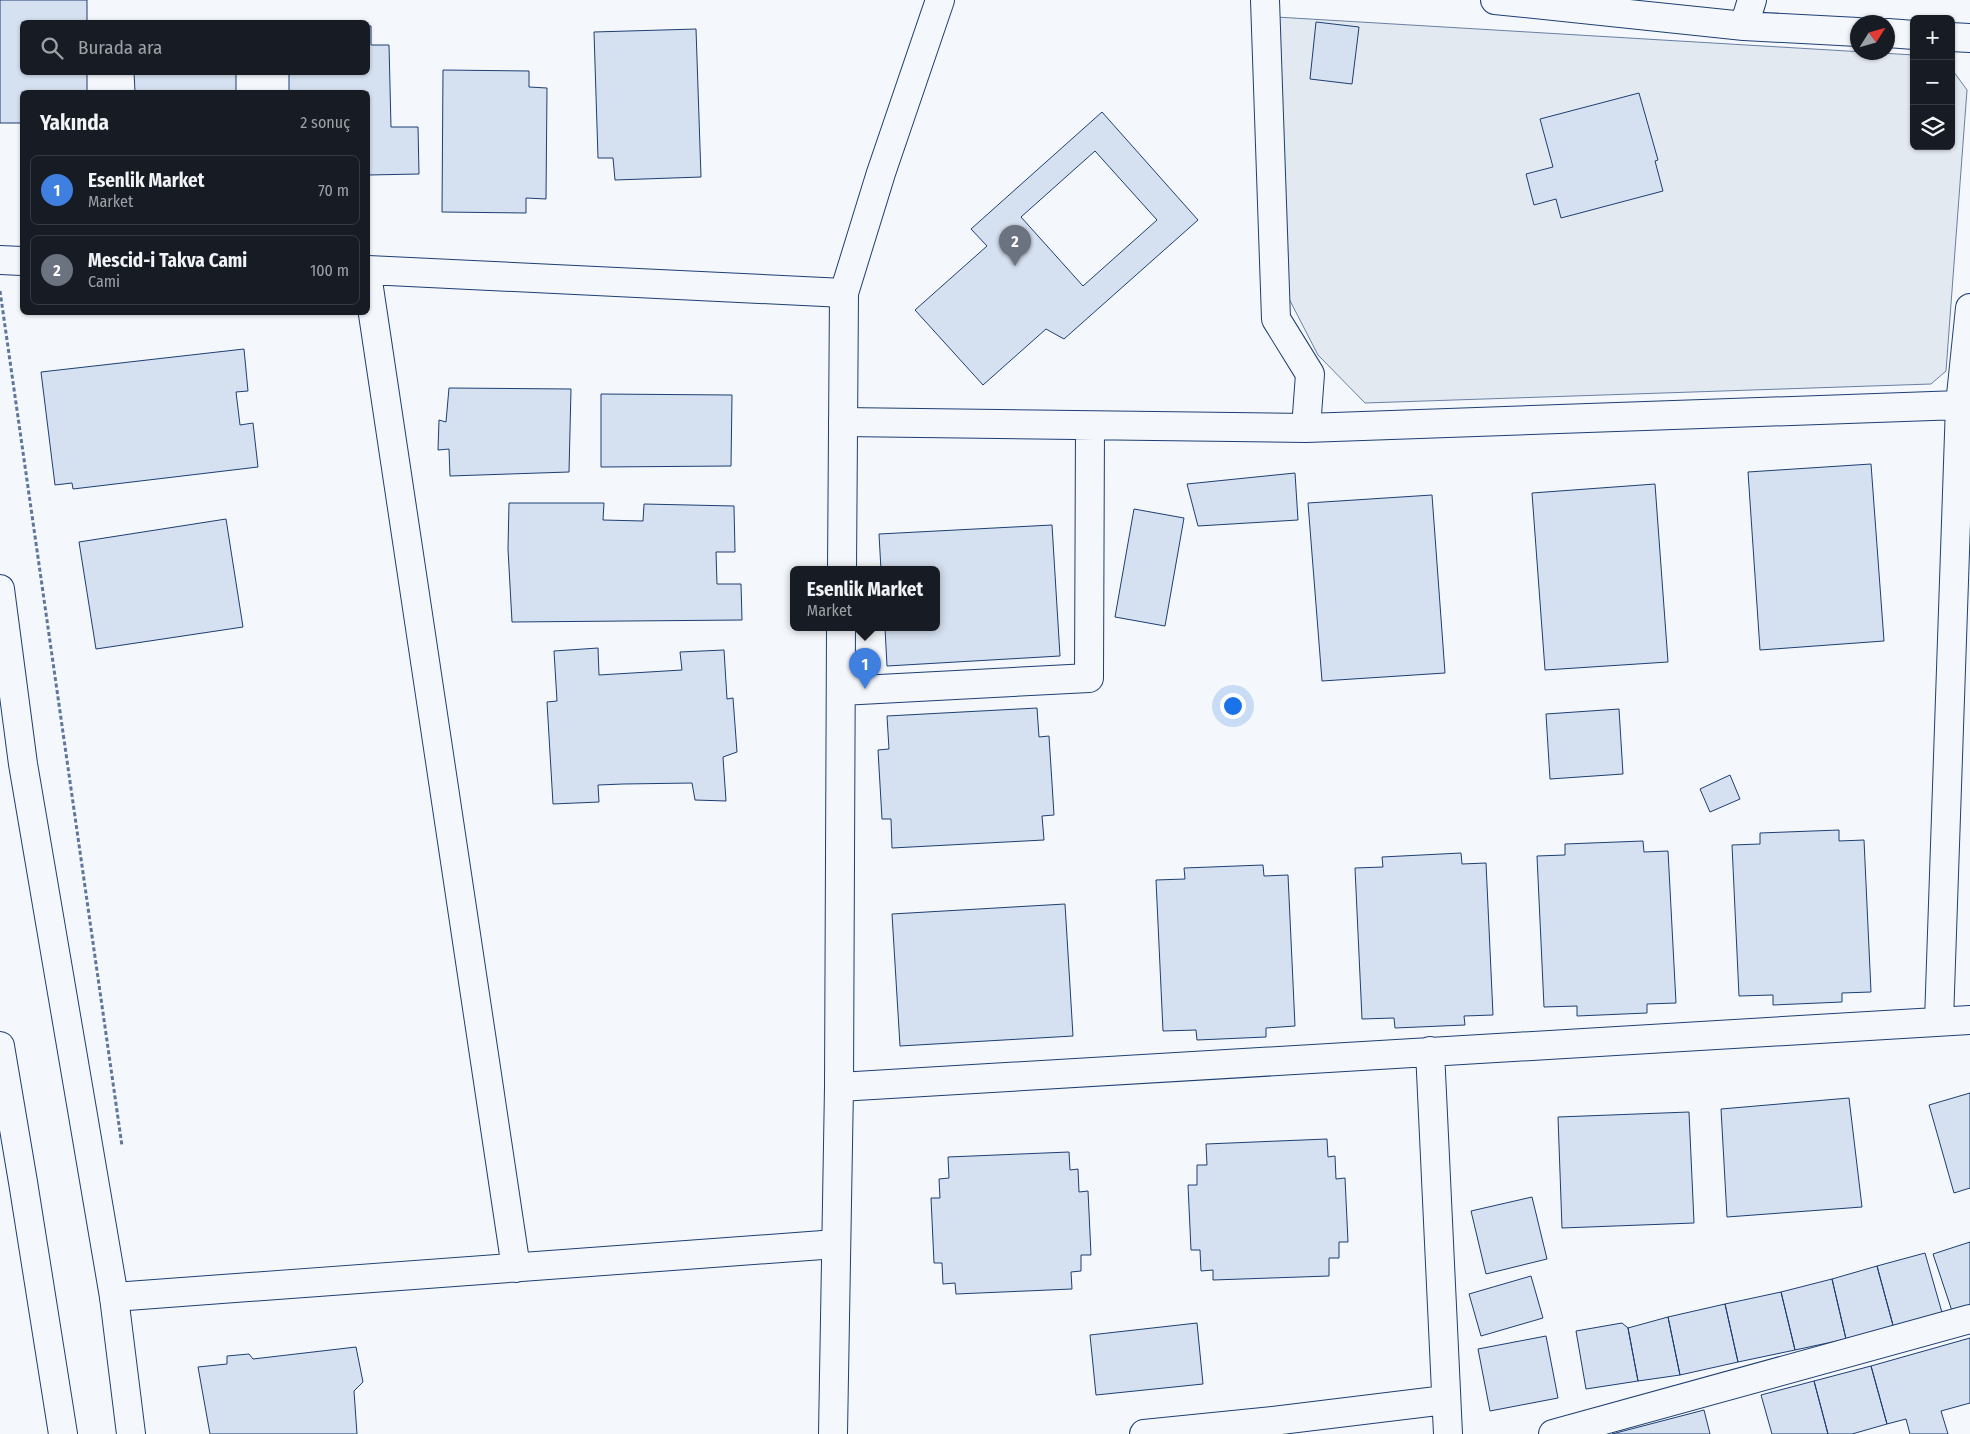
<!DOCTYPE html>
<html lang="tr">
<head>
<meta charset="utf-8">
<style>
	:root { --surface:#171b24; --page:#242831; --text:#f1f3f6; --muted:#9ea1a6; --line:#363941; --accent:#0b8043 }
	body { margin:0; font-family:"Fira Sans Condensed",sans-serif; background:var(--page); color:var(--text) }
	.controls { position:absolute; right:15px; top:15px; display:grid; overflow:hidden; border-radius:8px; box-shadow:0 1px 4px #0004 }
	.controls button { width:45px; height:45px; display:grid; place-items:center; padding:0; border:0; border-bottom:1px solid var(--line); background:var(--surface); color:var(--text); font:25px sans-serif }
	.compass { position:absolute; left:1850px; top:15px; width:45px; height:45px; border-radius:50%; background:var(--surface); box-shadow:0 1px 4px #0004; rotate:53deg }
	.you { position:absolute; left:1232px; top:705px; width:18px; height:18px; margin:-12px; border:4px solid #fff; border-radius:50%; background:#1a73e8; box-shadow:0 0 0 8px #1a73e833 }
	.badge { display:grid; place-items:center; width:32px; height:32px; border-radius:50%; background:var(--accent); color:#fff; font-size:16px; font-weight:700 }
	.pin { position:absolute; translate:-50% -41px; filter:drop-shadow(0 1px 2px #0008) }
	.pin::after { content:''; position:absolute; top:26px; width:18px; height:15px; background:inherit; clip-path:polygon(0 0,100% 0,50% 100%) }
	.popup { position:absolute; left:790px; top:566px; width:150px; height:65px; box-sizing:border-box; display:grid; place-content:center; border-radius:8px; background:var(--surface); filter:drop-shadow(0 1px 4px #0005); font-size:16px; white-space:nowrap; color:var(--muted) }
	.popup b { font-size:19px; color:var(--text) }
	.popup::after { content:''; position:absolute; left:50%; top:100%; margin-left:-10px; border:10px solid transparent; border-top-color:var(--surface) }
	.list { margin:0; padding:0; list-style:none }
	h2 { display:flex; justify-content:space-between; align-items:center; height:65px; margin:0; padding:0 20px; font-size:21px }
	h2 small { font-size:16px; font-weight:400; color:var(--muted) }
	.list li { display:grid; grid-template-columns:32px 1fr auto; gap:15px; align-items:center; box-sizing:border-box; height:70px; margin:0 10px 10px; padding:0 10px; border:1px solid var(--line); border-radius:8px }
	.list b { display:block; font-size:19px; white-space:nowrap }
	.list p { margin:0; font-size:16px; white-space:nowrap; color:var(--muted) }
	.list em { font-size:16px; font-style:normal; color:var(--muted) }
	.icon { flex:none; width:28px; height:28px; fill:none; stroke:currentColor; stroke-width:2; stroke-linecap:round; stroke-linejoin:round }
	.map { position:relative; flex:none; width:1970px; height:1434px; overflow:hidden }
	.search { position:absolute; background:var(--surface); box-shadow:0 1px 4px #0004; left:20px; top:20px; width:350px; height:55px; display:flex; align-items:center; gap:12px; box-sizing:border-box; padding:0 18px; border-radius:8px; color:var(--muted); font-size:19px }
	.panel { position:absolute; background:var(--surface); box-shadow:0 1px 4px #0004; left:20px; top:90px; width:350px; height:225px; border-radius:8px }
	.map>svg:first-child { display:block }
	.park { fill:#e3e9f0; stroke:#687fa3 }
	.building { fill:#d5e0f0; stroke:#1d3f73; fill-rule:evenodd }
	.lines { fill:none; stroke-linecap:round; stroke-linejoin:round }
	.minor-casing { stroke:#1d3f73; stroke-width:30 }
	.tertiary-casing { stroke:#1d3f73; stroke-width:30 }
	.secondary-casing { stroke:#1d3f73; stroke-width:30 }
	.path { stroke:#5e769c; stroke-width:3; stroke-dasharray:4 2.5; stroke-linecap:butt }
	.minor { stroke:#f4f7fb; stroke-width:28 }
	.tertiary { stroke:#f4f7fb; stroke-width:28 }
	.secondary { stroke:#f4f7fb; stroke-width:28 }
</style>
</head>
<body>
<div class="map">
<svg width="1970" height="1434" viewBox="0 0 1970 1434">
	<rect width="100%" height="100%" fill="#f4f7fb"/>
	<path class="park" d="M1276,17L1914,55V146H1951V68L1967,90L1946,371L1931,384L1365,403L1318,355L1285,291Z"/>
	<path class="building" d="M0,0H87V22H22V72H87V92H22V123H0Z
		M1316,22L1359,27L1352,84L1310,79Z
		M368,26H371V45H389L391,127H418L419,174L368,175V92H289V72H368Z
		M696,29L701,177L615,180L613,158H598L594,32Z
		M443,70L529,71V87L547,88L546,199L526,198V213L442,212Z
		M134,72H236V92H135Z
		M1639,93L1658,160L1655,161L1663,191L1561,218L1556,199L1534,205L1526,174L1553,167L1540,119Z
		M1102,112L1198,220L1064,339L1046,329L983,385L915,310L987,246L971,229ZM1095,151L1157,220L1083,286L1021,217Z
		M244,349L248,391L236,392L240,425L253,423L258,467L73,489L72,483L55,485L41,372Z
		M449,388L571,389L569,472L450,476L449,449L438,450L439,420L446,422Z
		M601,394L732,395L731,466L601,467Z
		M1871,464L1884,641L1760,650L1748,472Z
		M1295,473L1298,520L1198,526L1187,484Z
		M1655,484L1668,662L1545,670L1532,493Z
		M1432,495L1445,673L1322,681L1308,503Z
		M509,503H604L603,520L643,521L644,504L734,506L735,552H716L717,584H741L742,620L512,622L508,549Z
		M1134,509L1184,518L1165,626L1115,617Z
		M226,519L243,627L96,649L79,542Z
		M1052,525L1060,656L887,666L885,628H936V570H881L879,534Z
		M598,648L599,675L682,670L680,652L724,650L727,699L733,698L737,752L723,757L726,801L695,800L692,783L623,784L598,785L599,802L553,804L547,702L557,701L554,651Z
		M1037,708L1039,737L1049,736L1054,815L1042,816L1044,840L892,848L891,819H882L878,750L889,749L887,716Z
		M1619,709L1623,774L1550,779L1546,714Z
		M1730,775L1740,799L1710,812L1700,789Z
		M1839,830V841L1864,840L1871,992L1842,993V1002L1773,1005V995L1739,996L1732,845L1760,844V833Z
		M1643,841L1644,852L1668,851L1676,1003L1647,1004V1013L1577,1016V1006L1544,1007L1537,856L1565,855V844Z
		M1461,853L1462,864L1486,863L1493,1015L1464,1016L1465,1025L1395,1028L1394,1018L1362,1019L1355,868L1383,867L1382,857Z
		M1263,865L1264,876L1288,875L1295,1026L1266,1028V1037L1197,1040L1196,1030L1163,1031L1156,880L1185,879L1184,868Z
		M1065,904L1073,1036L900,1046L892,914Z
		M1970,1093V1188L1954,1193L1929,1105Z
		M1849,1098L1862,1207L1727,1217L1721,1109Z
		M1689,1112L1694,1223L1562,1228L1558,1117Z
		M1327,1139L1328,1157L1335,1156L1336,1179L1345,1178L1348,1242H1339V1258H1329V1276L1213,1280V1270L1201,1271L1200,1250H1191L1188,1185H1197V1165H1207L1206,1144Z
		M1069,1152L1070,1170L1078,1169L1079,1192L1088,1191L1091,1255H1081V1271L1071,1272L1072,1289L956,1294L955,1283L943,1284L942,1263H934L931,1198H940L939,1179L949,1178L948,1157Z
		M1532,1197L1547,1259L1486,1274L1471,1211Z
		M1970,1242V1308L1953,1314L1933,1254Z
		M1925,1253L1943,1316L1894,1329L1877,1266Z
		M1877,1266L1894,1329L1846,1339L1832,1279Z
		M1531,1276L1543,1318L1481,1336L1469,1294Z
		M1832,1279L1846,1339L1795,1350L1781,1292Z
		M1781,1292L1795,1350L1738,1362L1725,1304Z
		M1725,1304L1738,1362L1680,1375L1668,1317Z
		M1668,1317L1680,1375L1638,1381L1628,1328Z
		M1197,1323L1203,1384L1096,1395L1090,1335Z
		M1622,1323L1628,1328L1638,1381L1586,1389L1576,1331Z
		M1546,1336L1558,1398L1490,1411L1478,1349Z
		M1970,1338V1403L1941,1411L1948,1434H1910L1906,1419L1887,1424L1871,1366Z
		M356,1347L363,1382L354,1391L357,1434H210L198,1367L227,1364V1356L249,1354L253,1359Z
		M1871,1366L1887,1424L1852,1434H1828L1814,1381Z
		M1814,1381L1828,1434H1772L1761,1395Z
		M1704,1410L1710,1434H1612Z"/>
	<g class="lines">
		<g class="minor-casing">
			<path id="minor" d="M1265,0L1276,319L1310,374L1306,428
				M1495,0L1744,26L1858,32
				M1744,26L1752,0
				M1888,33L1914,35
				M1951,37L1970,38
				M0,260L22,261
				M368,270L844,293
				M368,281L516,1268
				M843,422L1306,428L1960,405
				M841,691L1089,678L1090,426
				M1939,1021L1960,405L1970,308
				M1430,1051L1448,1434
				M839,1087L1970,1020
				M114,1297L836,1244
				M1144,1434L1273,1421L1445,1400
				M1553,1434L1970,1319"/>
		</g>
		<g class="tertiary-casing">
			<path id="tertiary" d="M842,570L844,293L881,173L940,0
				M833,1434L839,1087L841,628"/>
		</g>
		<g class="secondary-casing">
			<path id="secondary" d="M0,589L23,764L114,1297L131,1434
				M0,1046L23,1182L63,1434"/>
		</g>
		<path class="path" d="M0,291L122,1146"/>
		<use href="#minor" class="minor"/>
		<use href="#tertiary" class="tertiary"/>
		<use href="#secondary" class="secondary"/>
	</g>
</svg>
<div class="controls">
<button>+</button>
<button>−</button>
<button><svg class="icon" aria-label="layers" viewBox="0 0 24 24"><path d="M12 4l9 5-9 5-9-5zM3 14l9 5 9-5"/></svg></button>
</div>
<svg class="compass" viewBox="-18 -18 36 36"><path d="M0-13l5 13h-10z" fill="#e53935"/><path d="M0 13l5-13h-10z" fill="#9ea1a6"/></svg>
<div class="you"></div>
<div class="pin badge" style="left:865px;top:689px;background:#3f7fe0">1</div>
<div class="popup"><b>Esenlik Market</b>Market</div>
<div class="pin badge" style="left:1015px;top:266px;background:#6b7280">2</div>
<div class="search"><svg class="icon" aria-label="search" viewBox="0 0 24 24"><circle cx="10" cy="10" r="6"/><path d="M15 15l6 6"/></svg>Burada ara</div>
<section class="panel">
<h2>Yakında<small>2 sonuç</small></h2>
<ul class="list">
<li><span class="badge" style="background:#3f7fe0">1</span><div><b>Esenlik Market</b><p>Market</p></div><em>70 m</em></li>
<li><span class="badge" style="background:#6b7280">2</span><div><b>Mescid-i Takva Cami</b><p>Cami</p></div><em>100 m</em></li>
</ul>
</section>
</div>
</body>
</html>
